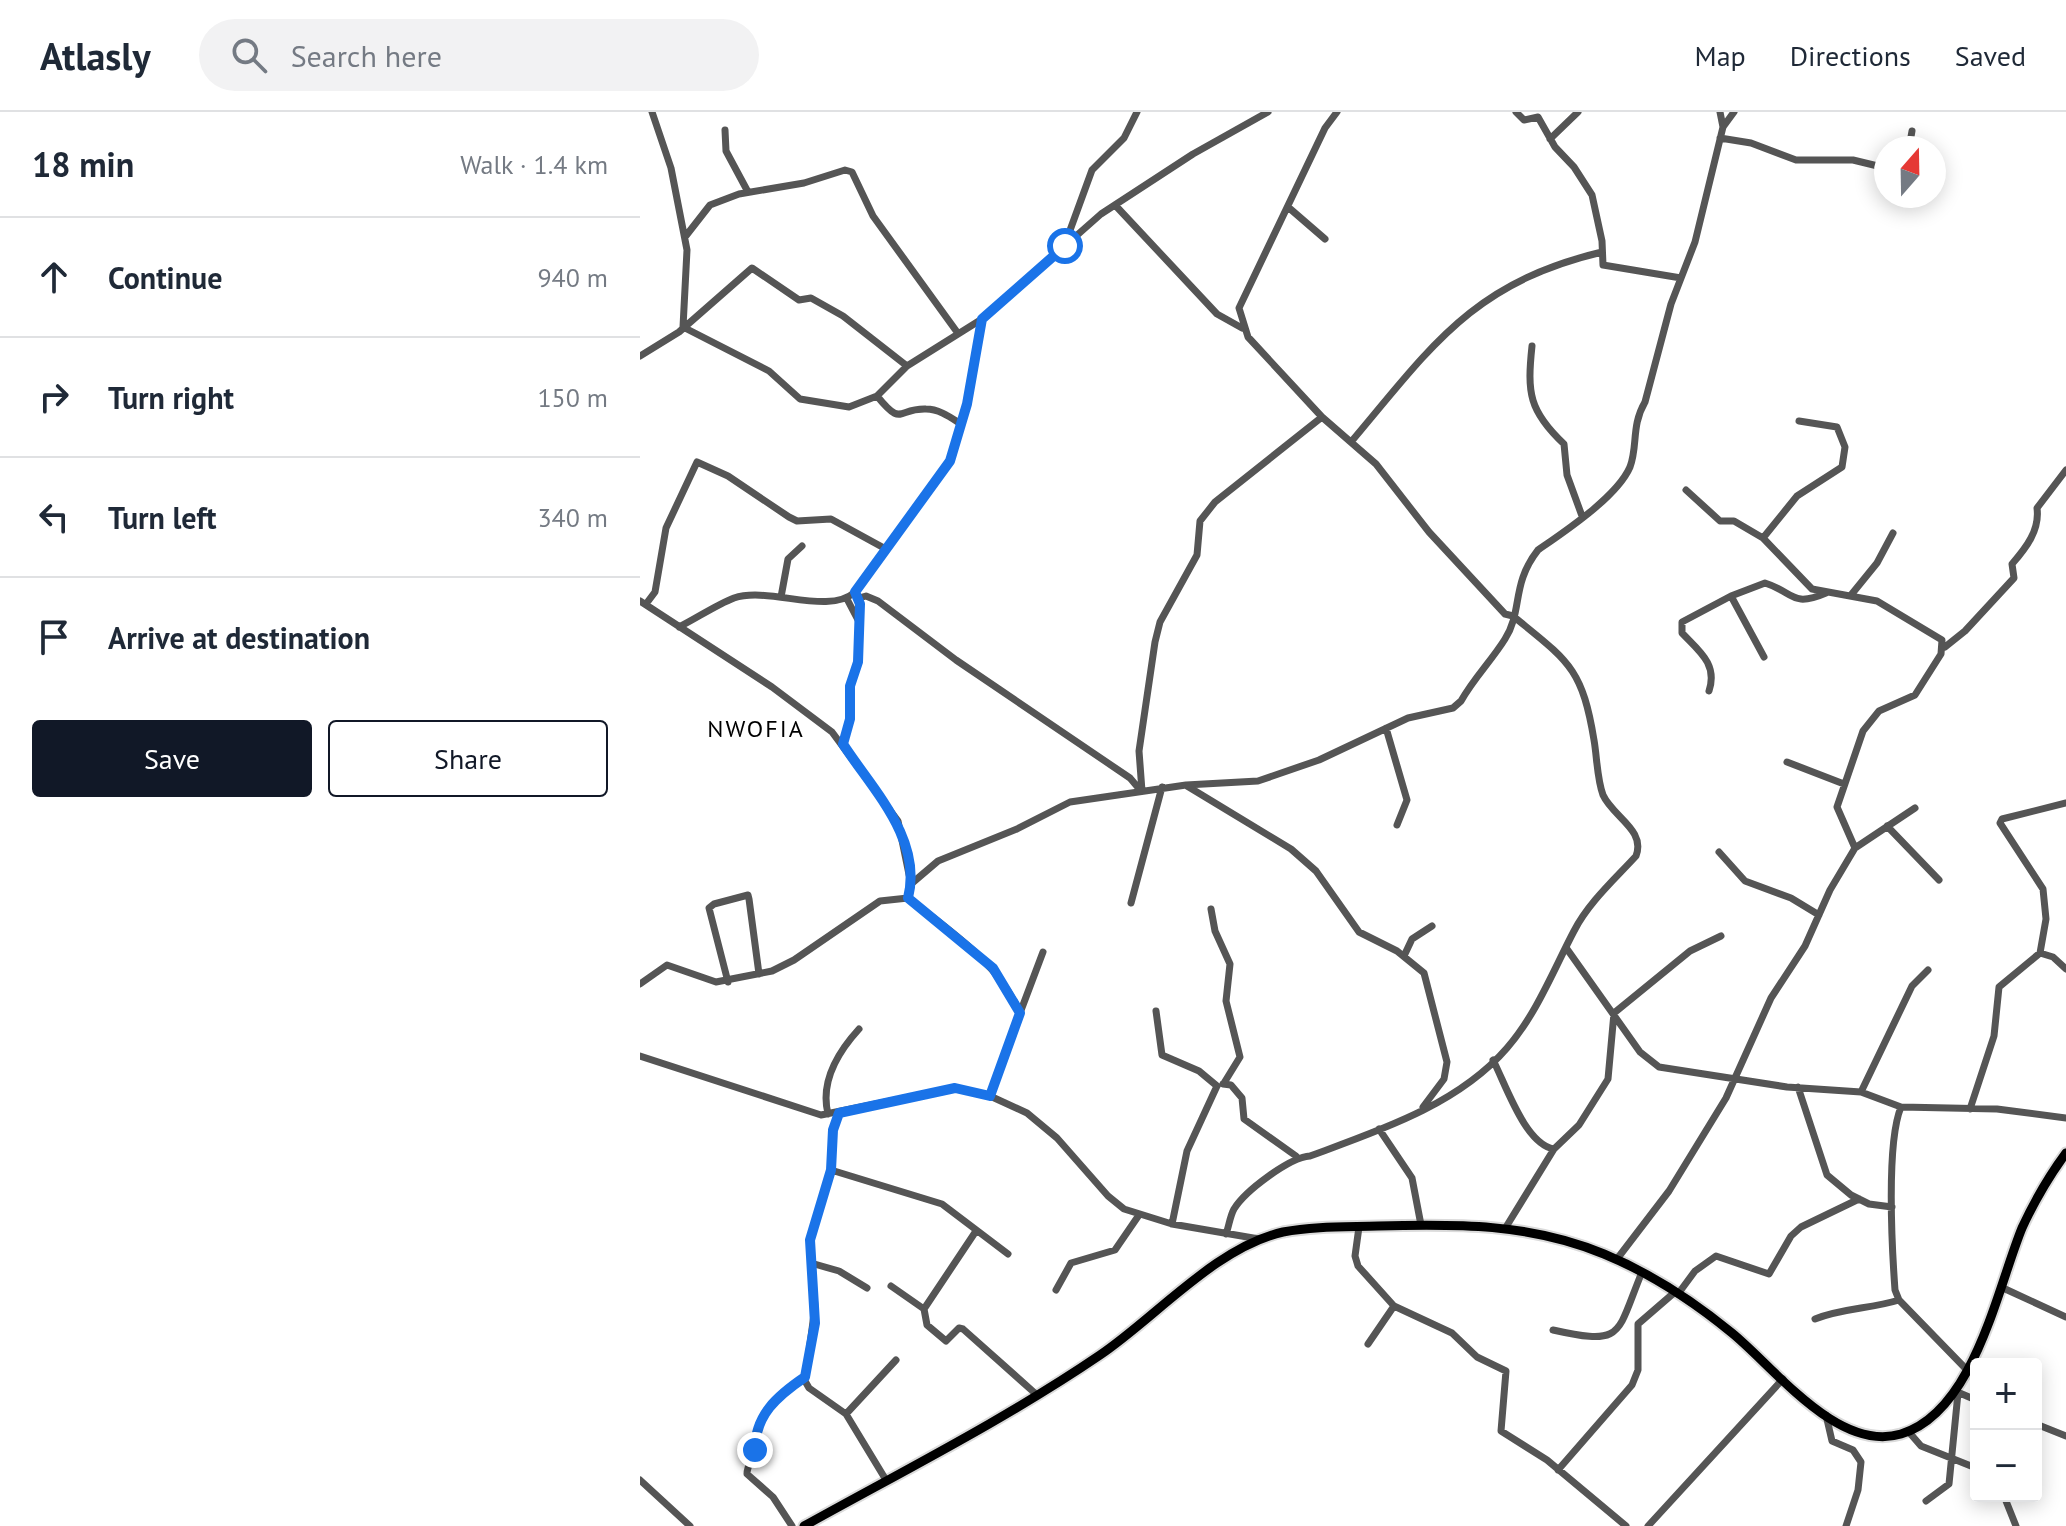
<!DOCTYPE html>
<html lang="en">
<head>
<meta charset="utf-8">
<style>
	:root { --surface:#fff; --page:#f2f2f3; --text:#1f2937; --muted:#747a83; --line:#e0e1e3; --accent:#111827 }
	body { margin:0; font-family:"PT Sans",sans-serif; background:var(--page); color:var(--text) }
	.controls { position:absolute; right:24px; bottom:24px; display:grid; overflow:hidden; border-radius:8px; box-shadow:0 4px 20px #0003 }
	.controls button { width:72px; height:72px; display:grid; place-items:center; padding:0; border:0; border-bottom:2px solid var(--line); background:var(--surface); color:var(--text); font:40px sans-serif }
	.compass { position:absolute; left:1234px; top:24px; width:72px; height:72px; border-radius:50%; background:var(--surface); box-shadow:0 4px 20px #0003; rotate:20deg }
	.stop { position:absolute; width:24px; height:24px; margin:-18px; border:6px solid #1a73e8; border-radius:50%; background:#fff }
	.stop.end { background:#1a73e8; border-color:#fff; box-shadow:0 2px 8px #0008 }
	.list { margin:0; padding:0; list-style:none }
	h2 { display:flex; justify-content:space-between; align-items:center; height:104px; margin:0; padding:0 32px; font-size:34px }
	h2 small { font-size:26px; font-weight:400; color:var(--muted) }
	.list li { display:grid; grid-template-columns:52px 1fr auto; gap:24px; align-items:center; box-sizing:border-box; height:120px; padding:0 32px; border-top:2px solid var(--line) }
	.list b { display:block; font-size:30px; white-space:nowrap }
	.list em { font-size:26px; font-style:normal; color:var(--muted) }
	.actions { display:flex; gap:16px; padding:24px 32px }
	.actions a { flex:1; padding:18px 0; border:2px solid var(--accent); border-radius:8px; text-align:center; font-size:28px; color:var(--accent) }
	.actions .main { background:var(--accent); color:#fff }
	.icon { flex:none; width:44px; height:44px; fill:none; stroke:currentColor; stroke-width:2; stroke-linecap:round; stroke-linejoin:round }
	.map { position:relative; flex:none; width:1426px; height:1414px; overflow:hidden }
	header { display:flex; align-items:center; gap:48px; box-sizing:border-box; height:112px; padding:0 40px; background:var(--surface); border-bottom:2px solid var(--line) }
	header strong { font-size:38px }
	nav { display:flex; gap:44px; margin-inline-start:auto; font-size:28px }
	.search { width:560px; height:72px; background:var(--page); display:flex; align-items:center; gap:20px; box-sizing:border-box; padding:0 28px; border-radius:44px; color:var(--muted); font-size:30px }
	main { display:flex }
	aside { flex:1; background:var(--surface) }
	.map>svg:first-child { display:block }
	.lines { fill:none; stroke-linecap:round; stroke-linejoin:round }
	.major-casing { stroke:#dbdbdb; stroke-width:13 }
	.minor { stroke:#555; stroke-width:7 }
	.major { stroke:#000; stroke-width:9 }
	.route { stroke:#1a73e8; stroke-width:10 }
	.labels { text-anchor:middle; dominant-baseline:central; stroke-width:6; stroke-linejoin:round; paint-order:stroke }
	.quarter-label { font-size:24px; letter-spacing:2px; fill:#000; stroke:#fff }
</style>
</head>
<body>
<header>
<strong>Atlasly</strong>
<div class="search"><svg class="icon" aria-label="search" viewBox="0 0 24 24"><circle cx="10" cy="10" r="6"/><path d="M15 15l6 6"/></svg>Search here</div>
<nav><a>Map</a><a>Directions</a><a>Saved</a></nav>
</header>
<main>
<aside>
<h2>18 min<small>Walk · 1.4 km</small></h2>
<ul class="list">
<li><svg class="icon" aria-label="ahead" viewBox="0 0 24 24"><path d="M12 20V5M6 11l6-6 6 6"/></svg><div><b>Continue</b></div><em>940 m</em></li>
<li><svg class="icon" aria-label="right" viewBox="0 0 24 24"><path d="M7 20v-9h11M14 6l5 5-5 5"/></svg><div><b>Turn right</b></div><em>150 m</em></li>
<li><svg class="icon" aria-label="left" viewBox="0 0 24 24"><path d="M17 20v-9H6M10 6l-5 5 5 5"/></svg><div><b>Turn left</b></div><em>340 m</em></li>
<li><svg class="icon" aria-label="arrive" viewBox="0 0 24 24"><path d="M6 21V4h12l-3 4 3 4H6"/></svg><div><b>Arrive at destination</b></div></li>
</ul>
<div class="actions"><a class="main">Save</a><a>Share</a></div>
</aside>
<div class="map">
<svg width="1426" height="1414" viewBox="0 0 1426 1414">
	<rect width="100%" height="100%" fill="#fff"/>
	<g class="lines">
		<g class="major-casing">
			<path id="major" d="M164,1414C263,1359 366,1307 460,1243C515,1206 576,1135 643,1120C674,1114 706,1115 738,1114C816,1112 890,1111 964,1142C1010,1161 1053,1189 1092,1221C1135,1256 1198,1341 1261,1322C1334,1300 1357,1177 1382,1116C1394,1090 1409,1064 1426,1041"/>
		</g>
		<path class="minor" d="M12,0L31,56L47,138L43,215
			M876,0L884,8L898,5L915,35L934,55L952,83L962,129L963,153L1041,166
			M1080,0L1083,15
			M85,18L86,39L108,80
			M1080,26L1111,31L1156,48H1213L1246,56
			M910,27L938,0
			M1269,36L1272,19
			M475,93L577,202L602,216
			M648,95L685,127
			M45,125L70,93L99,82L164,71L205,58L212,60L233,104L317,220
			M425,132L452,58L484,26L497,0
			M43,215L129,259L160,287L209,295L237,284L267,254L342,207L461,102L553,42L628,0
			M892,234C887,281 889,299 924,332L927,363L942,404
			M0,244L39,220L112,156L159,188L171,186L203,204L267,254
			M237,284C263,316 257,296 286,297C299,297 310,305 321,312
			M711,330C792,234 832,171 962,140
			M1046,378L1080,409H1094L1123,426L1172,477L1237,489L1302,528L1301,542L1275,583L1239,599L1223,619L1197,695L1215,736
			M1123,426L1157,384L1202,355L1205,335L1197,315L1159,309
			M1211,483L1237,451L1253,421
			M1091,484L1124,545
			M141,485L148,447L162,434
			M219,486L226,484L238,489L316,548L490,666L501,679
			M207,487L218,508
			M0,489L132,575L192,620L258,709L271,772
			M6,492L15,480L26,416L57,350L88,364L149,405L157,409L191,407L244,436
			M39,515C57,506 76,493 94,486C129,474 188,504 215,480L310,349L327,292L342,207
			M1305,535L1325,519L1374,466L1372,452C1386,436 1400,418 1397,396L1426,358
			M1069,579C1078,552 1059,539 1042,521V510L1091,484L1125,471C1154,480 1151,496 1186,481
			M746,616L767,688L757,713
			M203,632L210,607V574L218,550L219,485
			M1147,650L1204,672
			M547,674L651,737L676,759L719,820L757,839L784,861L807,950L804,967L783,995
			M502,679L499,639L515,530L520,510L557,443L560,409L575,390L682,305
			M1247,714L1299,768
			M1079,740L1105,769L1151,786L1179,803
			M268,786C311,820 357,849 380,901L350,984
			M491,791L522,675
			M571,797L575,819L590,852L586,889L600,945L584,971
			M927,837L1000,940L1019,955L1147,975L1221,980L1261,995L1357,997L1426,1006
			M1400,841L1406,807L1403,777L1360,711L1362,707L1426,691
			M764,844L772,827L792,814
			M88,870L69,796L74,792L108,783L109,787L119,862
			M0,872L27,853L76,870L132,859L154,848L240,789L268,786L271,772L298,749L377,717L430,690L546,673L618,669L679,648L768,606L813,596L821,589C834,566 852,548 865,527C883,499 871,472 898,438C924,420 977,385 990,355C998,334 991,314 1005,290L1031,192L1055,130L1083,15L1094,0
			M516,899L522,943L559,959L577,974
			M380,901L403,840
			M0,944L181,1003L315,976L350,984L387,1001L417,1026L468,1084L484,1097L532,1112L619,1127
			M853,948C866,973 885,1032 914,1037L939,1013L968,967L974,901L1050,839L1081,824
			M583,972L591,973L602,986L604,1007L656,1044
			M1158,975L1187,1063L1211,1083L1229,1092L1252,1095
			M1221,980L1272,874L1288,858
			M1261,995C1246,1031 1252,1137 1255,1178L1259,1188L1327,1258
			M1330,997L1354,924L1359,875L1400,841L1413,845L1426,857
			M199,1001L193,1018L191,1058L170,1128L175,1195L165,1269L169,1276L206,1302L246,1368
			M188,1002C180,970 198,940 219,917
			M739,1017L772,1066L781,1113
			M191,1058L302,1092L368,1142
			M532,1112L547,1039L577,974
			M719,1115L715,1144L718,1154L754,1194L812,1221L837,1245L866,1259L861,1319L907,1348L986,1414
			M866,1115L914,1037
			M336,1119L284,1197L287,1213L306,1229L319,1216L323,1217L397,1283
			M586,1122C589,1114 590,1104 594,1097C605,1079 650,1045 670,1044C738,1019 818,993 867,936C896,903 914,857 934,819C949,790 975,767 996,744C1006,718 973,705 963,683C957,667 957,645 954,628C942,555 928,549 873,504L865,502L789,420L736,352L682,305L608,225L599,196L685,16L697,0
			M977,1147L1029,1079L1086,986L1131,886L1165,834L1190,778L1215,736L1275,696
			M171,1151L199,1159L227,1176
			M251,1174L284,1197
			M1363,1176L1426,1205
			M416,1178L431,1151L475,1138L499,1103
			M1038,1182L1055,1159L1076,1144L1129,1162L1151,1124L1161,1115L1219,1087
			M1175,1207C1203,1196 1230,1197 1259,1188
			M913,1218C985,1234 976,1223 1002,1160
			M728,1232L754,1194
			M1315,1279L1336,1288
			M206,1302L256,1248
			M1186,1303L1192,1329L1213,1338L1221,1350L1218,1378L1206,1414
			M1396,1312L1426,1324
			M1268,1319L1281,1334L1336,1356
			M918,1358L992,1273L998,1258V1212L1035,1180
			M0,1368L50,1414
			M1364,1384L1376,1414
			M1286,1389L1309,1372L1318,1281
			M152,1414L133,1385L107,1362C107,1352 114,1347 115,1337C117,1331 115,1324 117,1318C124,1293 145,1279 165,1265
			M1008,1414L1143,1267"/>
		<use href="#major" class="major"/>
	</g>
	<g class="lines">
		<path class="route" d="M115,1338C115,1303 137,1284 165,1265L175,1211L170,1128L191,1058L193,1018L199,1001L315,976L350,984L380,901L353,856L268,786C283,727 232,677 203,632L210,607V574L218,550L220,492L215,480L310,349L327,292L342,207L425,134"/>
	</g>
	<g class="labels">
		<g class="quarter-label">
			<text x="116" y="616">NWOFIA</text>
		</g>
	</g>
</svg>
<div class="controls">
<button>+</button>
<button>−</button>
</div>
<svg class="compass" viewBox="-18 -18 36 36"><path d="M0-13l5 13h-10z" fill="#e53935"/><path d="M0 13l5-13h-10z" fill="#747a83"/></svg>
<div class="stop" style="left:425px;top:134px"></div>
<div class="stop end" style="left:115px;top:1338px"></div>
</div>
</main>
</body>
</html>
